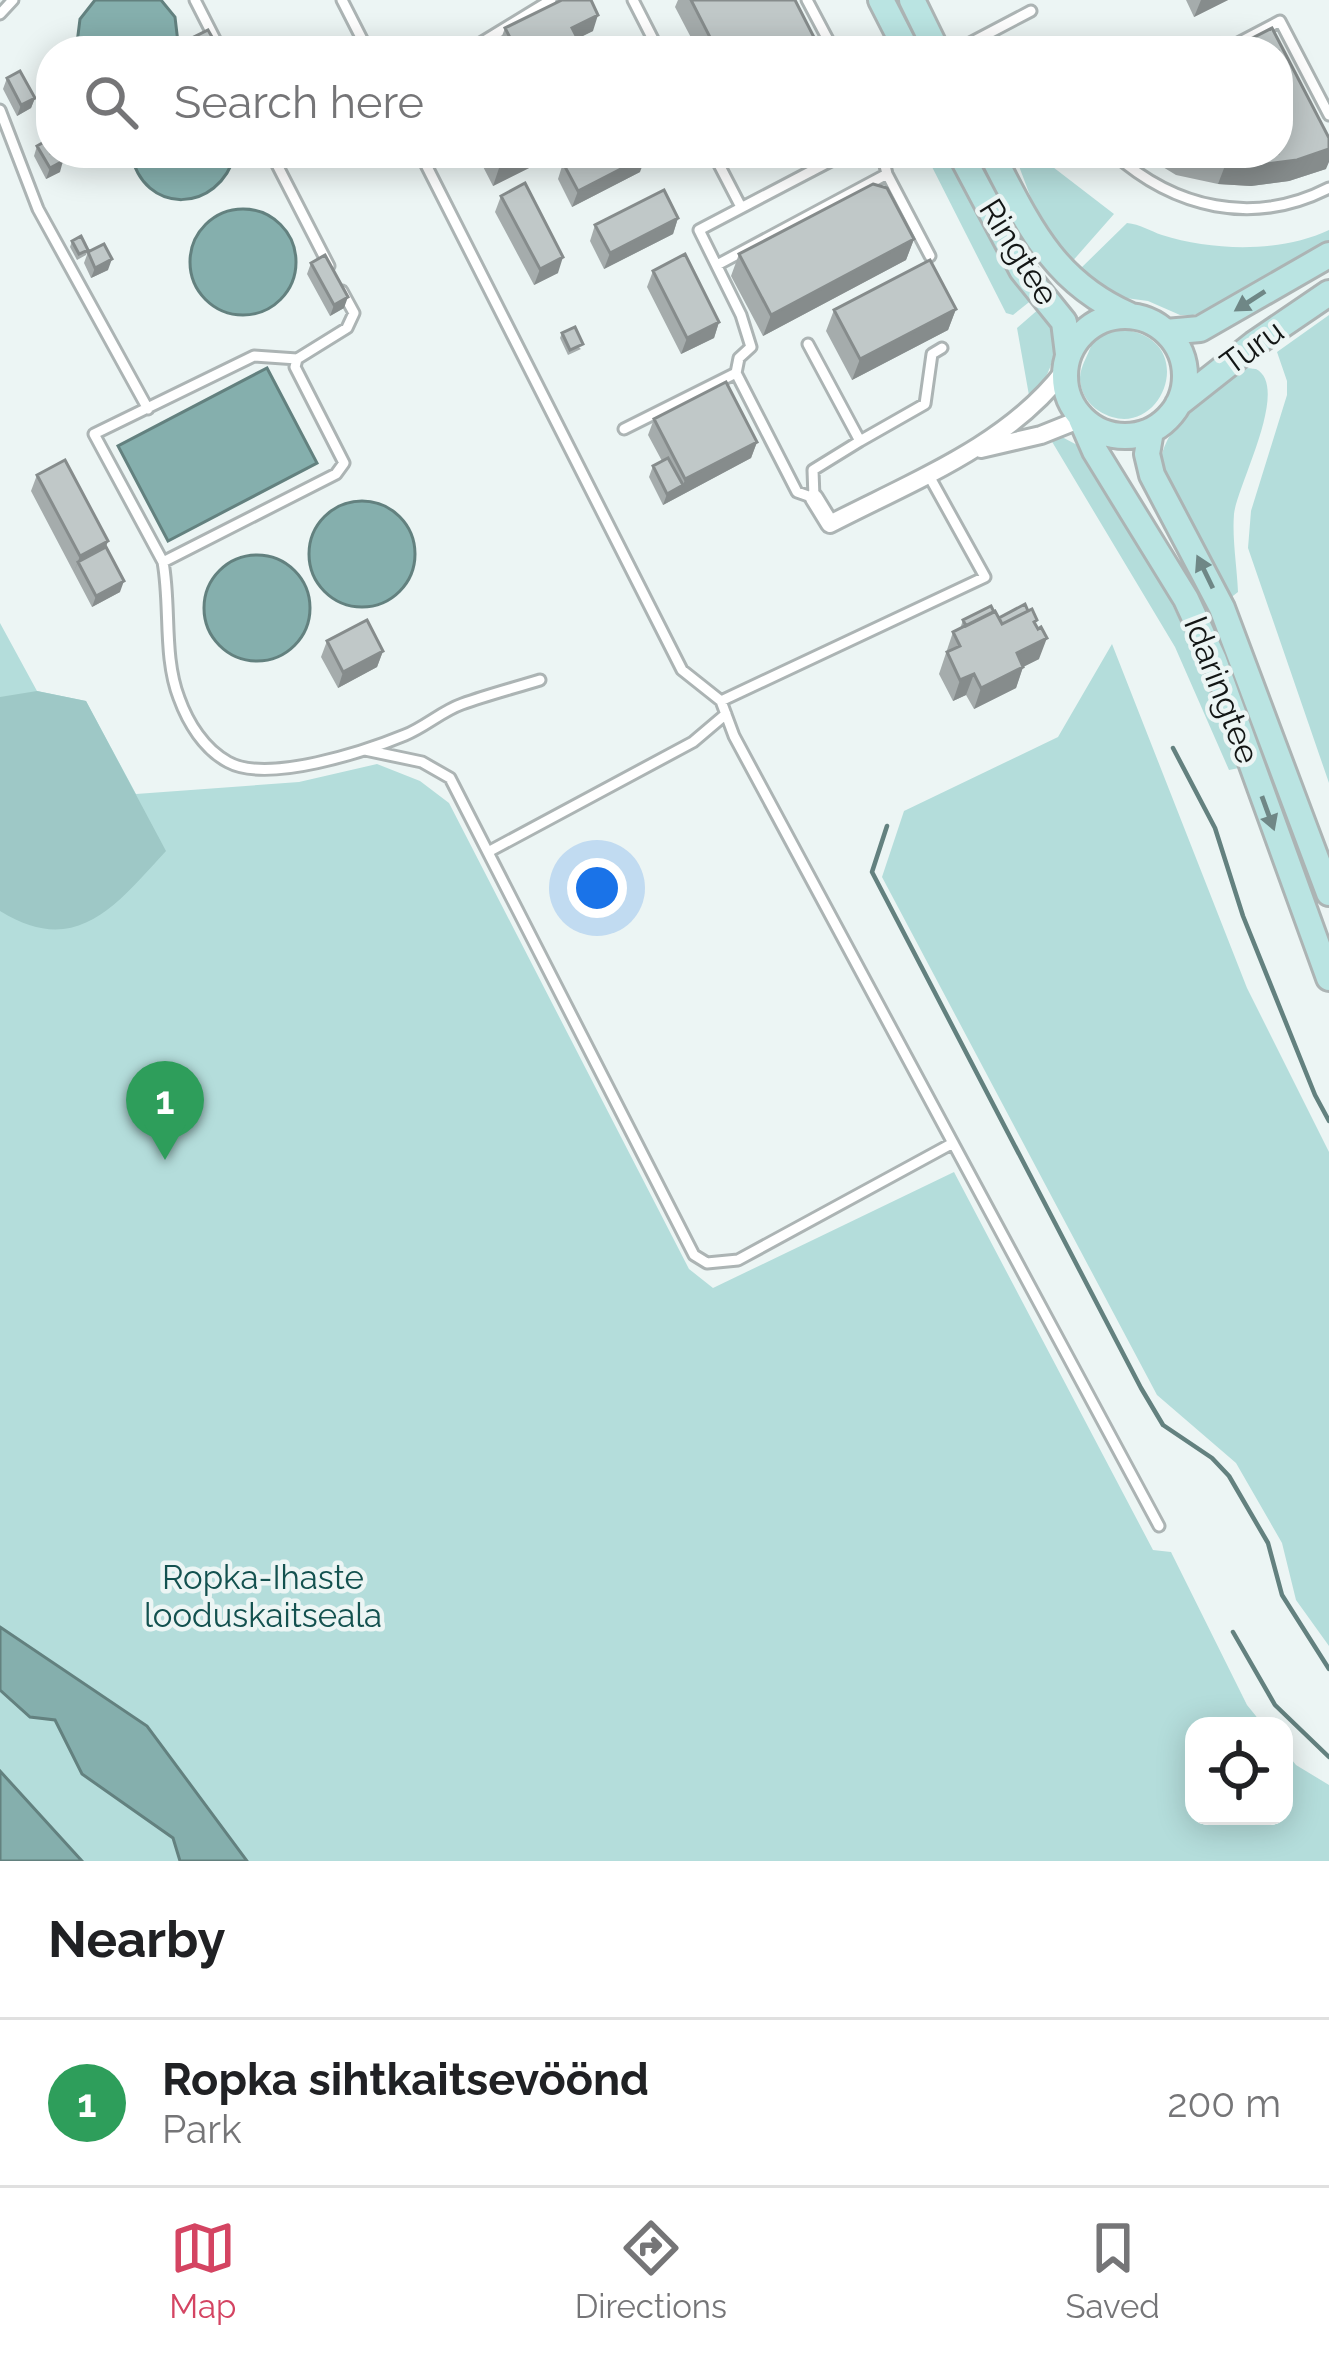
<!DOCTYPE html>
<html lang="en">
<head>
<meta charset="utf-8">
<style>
	:root { --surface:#fff; --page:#f6f6f6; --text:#202124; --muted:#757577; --line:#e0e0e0; --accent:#d44462 }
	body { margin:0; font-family:Raleway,sans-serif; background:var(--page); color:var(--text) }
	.controls { position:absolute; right:36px; bottom:36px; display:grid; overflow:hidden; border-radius:24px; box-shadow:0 6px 30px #0003 }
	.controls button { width:108px; height:108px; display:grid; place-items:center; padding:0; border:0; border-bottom:3px solid var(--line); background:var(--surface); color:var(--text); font:60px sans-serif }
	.you { position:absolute; left:597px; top:888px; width:42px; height:42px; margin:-30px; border:9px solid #fff; border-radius:50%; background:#1a73e8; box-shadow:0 0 0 18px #1a73e833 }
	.badge { display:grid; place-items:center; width:78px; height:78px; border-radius:50%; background:var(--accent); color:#fff; font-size:39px; font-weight:700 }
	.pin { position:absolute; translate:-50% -99px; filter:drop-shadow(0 3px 6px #0008) }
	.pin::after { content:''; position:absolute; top:63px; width:42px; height:36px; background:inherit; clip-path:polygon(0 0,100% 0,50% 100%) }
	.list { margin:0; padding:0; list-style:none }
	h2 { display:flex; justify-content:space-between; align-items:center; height:156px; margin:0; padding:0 48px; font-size:51px }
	h2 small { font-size:39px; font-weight:400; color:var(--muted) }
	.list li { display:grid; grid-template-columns:78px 1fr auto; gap:36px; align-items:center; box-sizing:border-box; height:168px; padding:0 48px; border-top:3px solid var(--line) }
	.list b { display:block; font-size:45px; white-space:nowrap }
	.list p { margin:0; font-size:39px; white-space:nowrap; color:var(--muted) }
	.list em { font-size:39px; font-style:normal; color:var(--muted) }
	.icon { flex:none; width:66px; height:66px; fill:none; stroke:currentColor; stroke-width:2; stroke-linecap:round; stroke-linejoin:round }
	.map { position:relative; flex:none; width:1329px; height:1861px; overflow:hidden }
	.search { position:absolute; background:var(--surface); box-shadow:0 6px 30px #0003; left:36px; right:36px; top:36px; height:132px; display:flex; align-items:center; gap:30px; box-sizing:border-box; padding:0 42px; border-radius:48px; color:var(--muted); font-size:45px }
	.sheet { height:324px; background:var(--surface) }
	nav { display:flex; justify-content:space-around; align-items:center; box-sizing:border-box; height:168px; border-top:3px solid var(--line); background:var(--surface); font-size:33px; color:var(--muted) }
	nav a { display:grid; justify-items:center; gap:6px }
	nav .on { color:var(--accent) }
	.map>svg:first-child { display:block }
	.green { fill:#b4dddb }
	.forest { fill:#9ec8c6 }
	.water { fill:#85afad; stroke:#63817f; stroke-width:3 }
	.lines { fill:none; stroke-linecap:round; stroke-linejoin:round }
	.stream { stroke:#63817f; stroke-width:4.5 }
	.lane-casing { stroke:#acb4b4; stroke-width:15 }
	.street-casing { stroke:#acb4b4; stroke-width:22 }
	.secondary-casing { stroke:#acb4b4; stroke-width:30 }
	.lane { stroke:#fff; stroke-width:9 }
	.street { stroke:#fff; stroke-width:16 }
	.secondary { stroke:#bae4e2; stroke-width:24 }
	.wall { fill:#a5acac }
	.shaded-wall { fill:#868c8c }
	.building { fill:#c0c8c8; stroke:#868c8c; stroke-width:3 }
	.oneway { fill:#6f8786 }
	.labels { text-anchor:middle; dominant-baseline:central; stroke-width:9; stroke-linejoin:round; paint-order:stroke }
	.street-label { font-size:33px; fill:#131615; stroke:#ecf5f4 }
	.park-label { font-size:33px; fill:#13514f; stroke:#ecf5f4 }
</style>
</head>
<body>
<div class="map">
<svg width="1329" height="1861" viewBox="0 0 1329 1861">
	<rect width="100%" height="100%" fill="#ecf5f4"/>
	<path class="green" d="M925,153H946L1033,299L1013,315L1006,313Z
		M1014,153H1041L1049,164L1114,214L1070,264L1037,214Z
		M1127,223C1140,224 1150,231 1162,235C1213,251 1280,253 1329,230V242L1217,308L1193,315H1180L1148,301L1118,297L1079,270Z
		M1040,308C1064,343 1055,368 1030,401L1017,328Z
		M1329,315V783L1248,548L1251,511L1287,395V381L1277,352Z
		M1108,329C1209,326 1163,451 1099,411C1088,404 1081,393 1080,380C1080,363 1092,352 1093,336Z
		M1237,367C1239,367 1255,369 1256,369C1291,387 1237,485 1234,514C1232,539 1237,567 1238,592L1229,599L1160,462C1168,420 1207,394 1237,367Z
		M1062,437L1079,446C1148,545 1201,653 1239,768L1229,770L1175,647L1051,440Z
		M0,623L37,691L86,701L136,794L299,782L377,764L420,781L449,803L689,1269L713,1288L954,1172L1153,1550L1171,1552L1247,1705L1264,1726H1194V1816H1284V1750L1296,1765L1329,1785V1861H0Z
		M1112,644L1247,988L1329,1152V1646L1296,1600L1282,1543L1236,1463L1157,1395L882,877L904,811L1058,737Z"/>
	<path class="forest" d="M37,691L86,701L166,851C117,904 77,959 0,911V697Z"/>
	<path class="water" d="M95,0H161L175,17L179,51H76L80,19Z
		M131,153H235V154C219,214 143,216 131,153Z
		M190 262a53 53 0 1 1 106 0a53 53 0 1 1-106 0Z
		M267,368L317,463L168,541L118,446Z
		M309 554a53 53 0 1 1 106 0a53 53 0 1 1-106 0Z
		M204 608a53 53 0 1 1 106 0a53 53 0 1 1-106 0Z
		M0,1627L147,1726L247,1861H180L173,1838L82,1774L55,1720L30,1717L0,1690Z
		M0,1771L82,1861H0Z"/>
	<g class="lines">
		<path class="stream" d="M1173,748L1215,828L1243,916L1315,1095L1329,1121
			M887,826L872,872L1141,1388L1163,1425L1212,1458L1229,1476L1268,1543L1282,1595L1329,1669
			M1233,1632L1275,1705L1329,1757"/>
		<g class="lane-casing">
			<path id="lane" d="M195,0L221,51
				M342,0L368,51
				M633,0L659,51
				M807,0L834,51
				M0,14L13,0
				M483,51L479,44L551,0
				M955,51L1031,11
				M1223,51L1280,21L1329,115
				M0,110L38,209L148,409
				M271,153L329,266
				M420,153L682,670L721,701L985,577L928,474
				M713,153L741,207
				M882,153L887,174L930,256
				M1113,153C1174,208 1253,227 1329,188
				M717,265L887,174
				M297,359L295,367L344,463L336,474L163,562L94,434L254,356L297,359L347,328L354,313L342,291
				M736,373L797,492L814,498L813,470L860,441L808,344
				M624,429L736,373L739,358L751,347L741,315L699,230L846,153
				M860,441L925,404L932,354L942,348
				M163,562C171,606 163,657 179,698C188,723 204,749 228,762C268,784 366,751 405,735C425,727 442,711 462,704C487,695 514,688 540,680
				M721,701L734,736L1159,1526
				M365,750L422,762L450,778L694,1255L707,1263L738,1260L953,1143
				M488,852L693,742L726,714"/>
		</g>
		<g class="street-casing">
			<path id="street" d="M981,449L1041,435L1081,419
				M814,498L830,524C911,482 1008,445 1064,371"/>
		</g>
		<g class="secondary-casing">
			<path id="secondary" d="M881,0L907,51
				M912,0L937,51
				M960,153L1022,270L1064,322L1068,354
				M991,153C1028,224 1052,281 1129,315
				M1065 376a60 60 0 1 1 120 0a60 60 0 1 1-120 0Z
				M1166,332L1200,329L1329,255
				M1178,404L1254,344L1329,293
				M1081,419L1095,451L1186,599L1214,660L1329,978
				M1151,431L1147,454L1152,475L1222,608L1329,893"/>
		</g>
		<use href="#lane" class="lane"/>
		<use href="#street" class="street"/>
		<use href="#secondary" class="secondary"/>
	</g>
	<path class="wall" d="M678,0H795L821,51H698L675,7Z
		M1186,0H1228L1194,17Z
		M505,28L593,31L578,38L584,51H503L499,44Z
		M194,37L220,51H192L190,48Z
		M7,78L35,98L31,108L17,116L3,89Z
		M37,146L60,172L46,179L34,156Z
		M476,153H559L493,186Z
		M1140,153H1278L1326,169L1289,181L1251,186L1218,184L1176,175Z
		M563,163L640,172L572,207L558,179Z
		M501,196L558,273L534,285L495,212Z
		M678,218L673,234L604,269L590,241L595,225Z
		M914,239L906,260L763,336L731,276L739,254Z
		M72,241L88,250L86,255L77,260L70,247Z
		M88,252L108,270L91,278L84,263Z
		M311,263L344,308L330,316L307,274Z
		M653,271L719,322L714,338L681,354L647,287Z
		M956,309L948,330L852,380L826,331L834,310Z
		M562,333L581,349L568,355L560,338Z
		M654,419L757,442L751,458L663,505L649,477L653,466L662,461L648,435Z
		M37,475L108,541L106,547L120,592L92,607L31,491Z
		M1028,611L1037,620L1035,625L1039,659L1023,667L1016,688L974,709L966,695L953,701L939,674L953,632L960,629L963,620L999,618Z
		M327,641L383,651L377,667L338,688L321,657Z"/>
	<path class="shaded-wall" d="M1201,0H1228L1194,17Z
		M598,15L593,31L567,44L572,28Z
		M545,40L541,51H522Z
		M35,98L31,108L17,116L21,105Z
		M1329,149V162L1326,169L1289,181L1251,186L1218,184L1226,163Z
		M524,153H559L493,186L500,165Z
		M646,156L640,172L572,207L578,191Z
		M63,161L60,172L46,179L50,168Z
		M678,218L673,234L604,269L610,253Z
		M914,239L906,260L763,336L771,315Z
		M563,257L558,273L534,285L540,269Z
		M112,259L108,270L91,278L95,268Z
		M348,297L344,308L330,316L334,305Z
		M956,309L948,330L852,380L860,359Z
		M719,322L714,338L681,354L687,338Z
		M757,442L751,458L663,505L667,494L683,486L685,479Z
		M108,541L102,557L78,562L74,572L80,556Z
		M124,581L120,592L92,607L96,596Z
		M1047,638L1039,659L1023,667L1016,688L974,709L981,688L1017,653Z
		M383,651L377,667L338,688L343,672Z
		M974,674L966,695L953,701L960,680Z"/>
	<path class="building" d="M562,0H591L598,15L572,28L584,51H558L556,46L550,49L545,40L522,51H517L505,28Z
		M691,0H795L821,51H717Z
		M1272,28L1329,138V149L1297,160L1259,165L1226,163L1182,153H1278V51H1227Z
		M208,30L220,51H202L194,37Z
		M20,71L35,98L21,105L7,78Z
		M51,138V153H59L63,161L50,168L37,146Z
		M494,153H524L500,165Z
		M583,153H644L646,156L578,191L563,163Z
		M525,183L563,257L540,269L501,196Z
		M873,184L887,188L914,239L771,315L739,254Z
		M664,190L678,218L610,253L595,225Z
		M81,236L88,250L79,254L72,241Z
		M104,244L112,259L95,268L88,252Z
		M685,254L719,322L687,338L653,271Z
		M325,255L348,297L334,305L311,263Z
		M930,260L956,309L860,359L834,310Z
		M575,327L583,344L570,350L562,333Z
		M726,382L757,442L685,479L654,419Z
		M668,458L683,485L667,494L653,466Z
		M65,460L108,541L80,556L37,475Z
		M106,547L124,581L96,596L78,562Z
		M1025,604L1028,611L1002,624L999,618Z
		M991,606L994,612L966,626L963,620Z
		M1032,609L1037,620L1034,622L1038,629L1041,627L1047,638L1017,653L1023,667L981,688L974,674L960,680L947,652L960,646L953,632L995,611L1002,624Z
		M367,620L383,651L343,672L327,641Z"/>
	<defs><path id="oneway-solid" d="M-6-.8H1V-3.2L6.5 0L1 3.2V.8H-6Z" transform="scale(3)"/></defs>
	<g class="oneway">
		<use href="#oneway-solid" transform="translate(1250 301) rotate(147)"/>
		<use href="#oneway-solid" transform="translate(1205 572) rotate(-116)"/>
		<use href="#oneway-solid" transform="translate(1268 813) rotate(70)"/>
	</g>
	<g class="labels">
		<g class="street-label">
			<text transform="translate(1019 252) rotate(58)">Ringtee</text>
			<text transform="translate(1252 347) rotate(-36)">Turu</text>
			<text transform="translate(1222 690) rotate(69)">Idaringtee</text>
		</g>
		<g class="park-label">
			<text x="263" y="1577">Ropka-Ihaste<tspan x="263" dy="38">looduskaitseala</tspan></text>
		</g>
	</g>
</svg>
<div class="controls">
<button><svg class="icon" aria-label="locate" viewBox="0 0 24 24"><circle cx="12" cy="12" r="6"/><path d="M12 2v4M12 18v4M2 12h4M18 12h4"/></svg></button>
</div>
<div class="you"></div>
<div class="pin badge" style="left:165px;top:1160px;background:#2e9e5b">1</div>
<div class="search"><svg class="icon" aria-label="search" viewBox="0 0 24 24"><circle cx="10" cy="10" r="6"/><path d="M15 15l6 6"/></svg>Search here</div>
</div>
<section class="sheet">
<h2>Nearby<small></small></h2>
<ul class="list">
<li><span class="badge" style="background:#2e9e5b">1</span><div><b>Ropka sihtkaitsevöönd</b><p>Park</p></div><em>200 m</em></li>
</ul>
</section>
<nav>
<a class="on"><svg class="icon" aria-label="map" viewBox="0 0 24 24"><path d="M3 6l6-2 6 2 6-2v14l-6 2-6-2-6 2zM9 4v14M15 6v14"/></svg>Map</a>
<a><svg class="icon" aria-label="directions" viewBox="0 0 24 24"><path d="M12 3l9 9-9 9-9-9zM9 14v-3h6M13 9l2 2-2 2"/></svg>Directions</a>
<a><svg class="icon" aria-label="saved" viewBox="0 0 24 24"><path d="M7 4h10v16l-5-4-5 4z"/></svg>Saved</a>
</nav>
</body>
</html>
